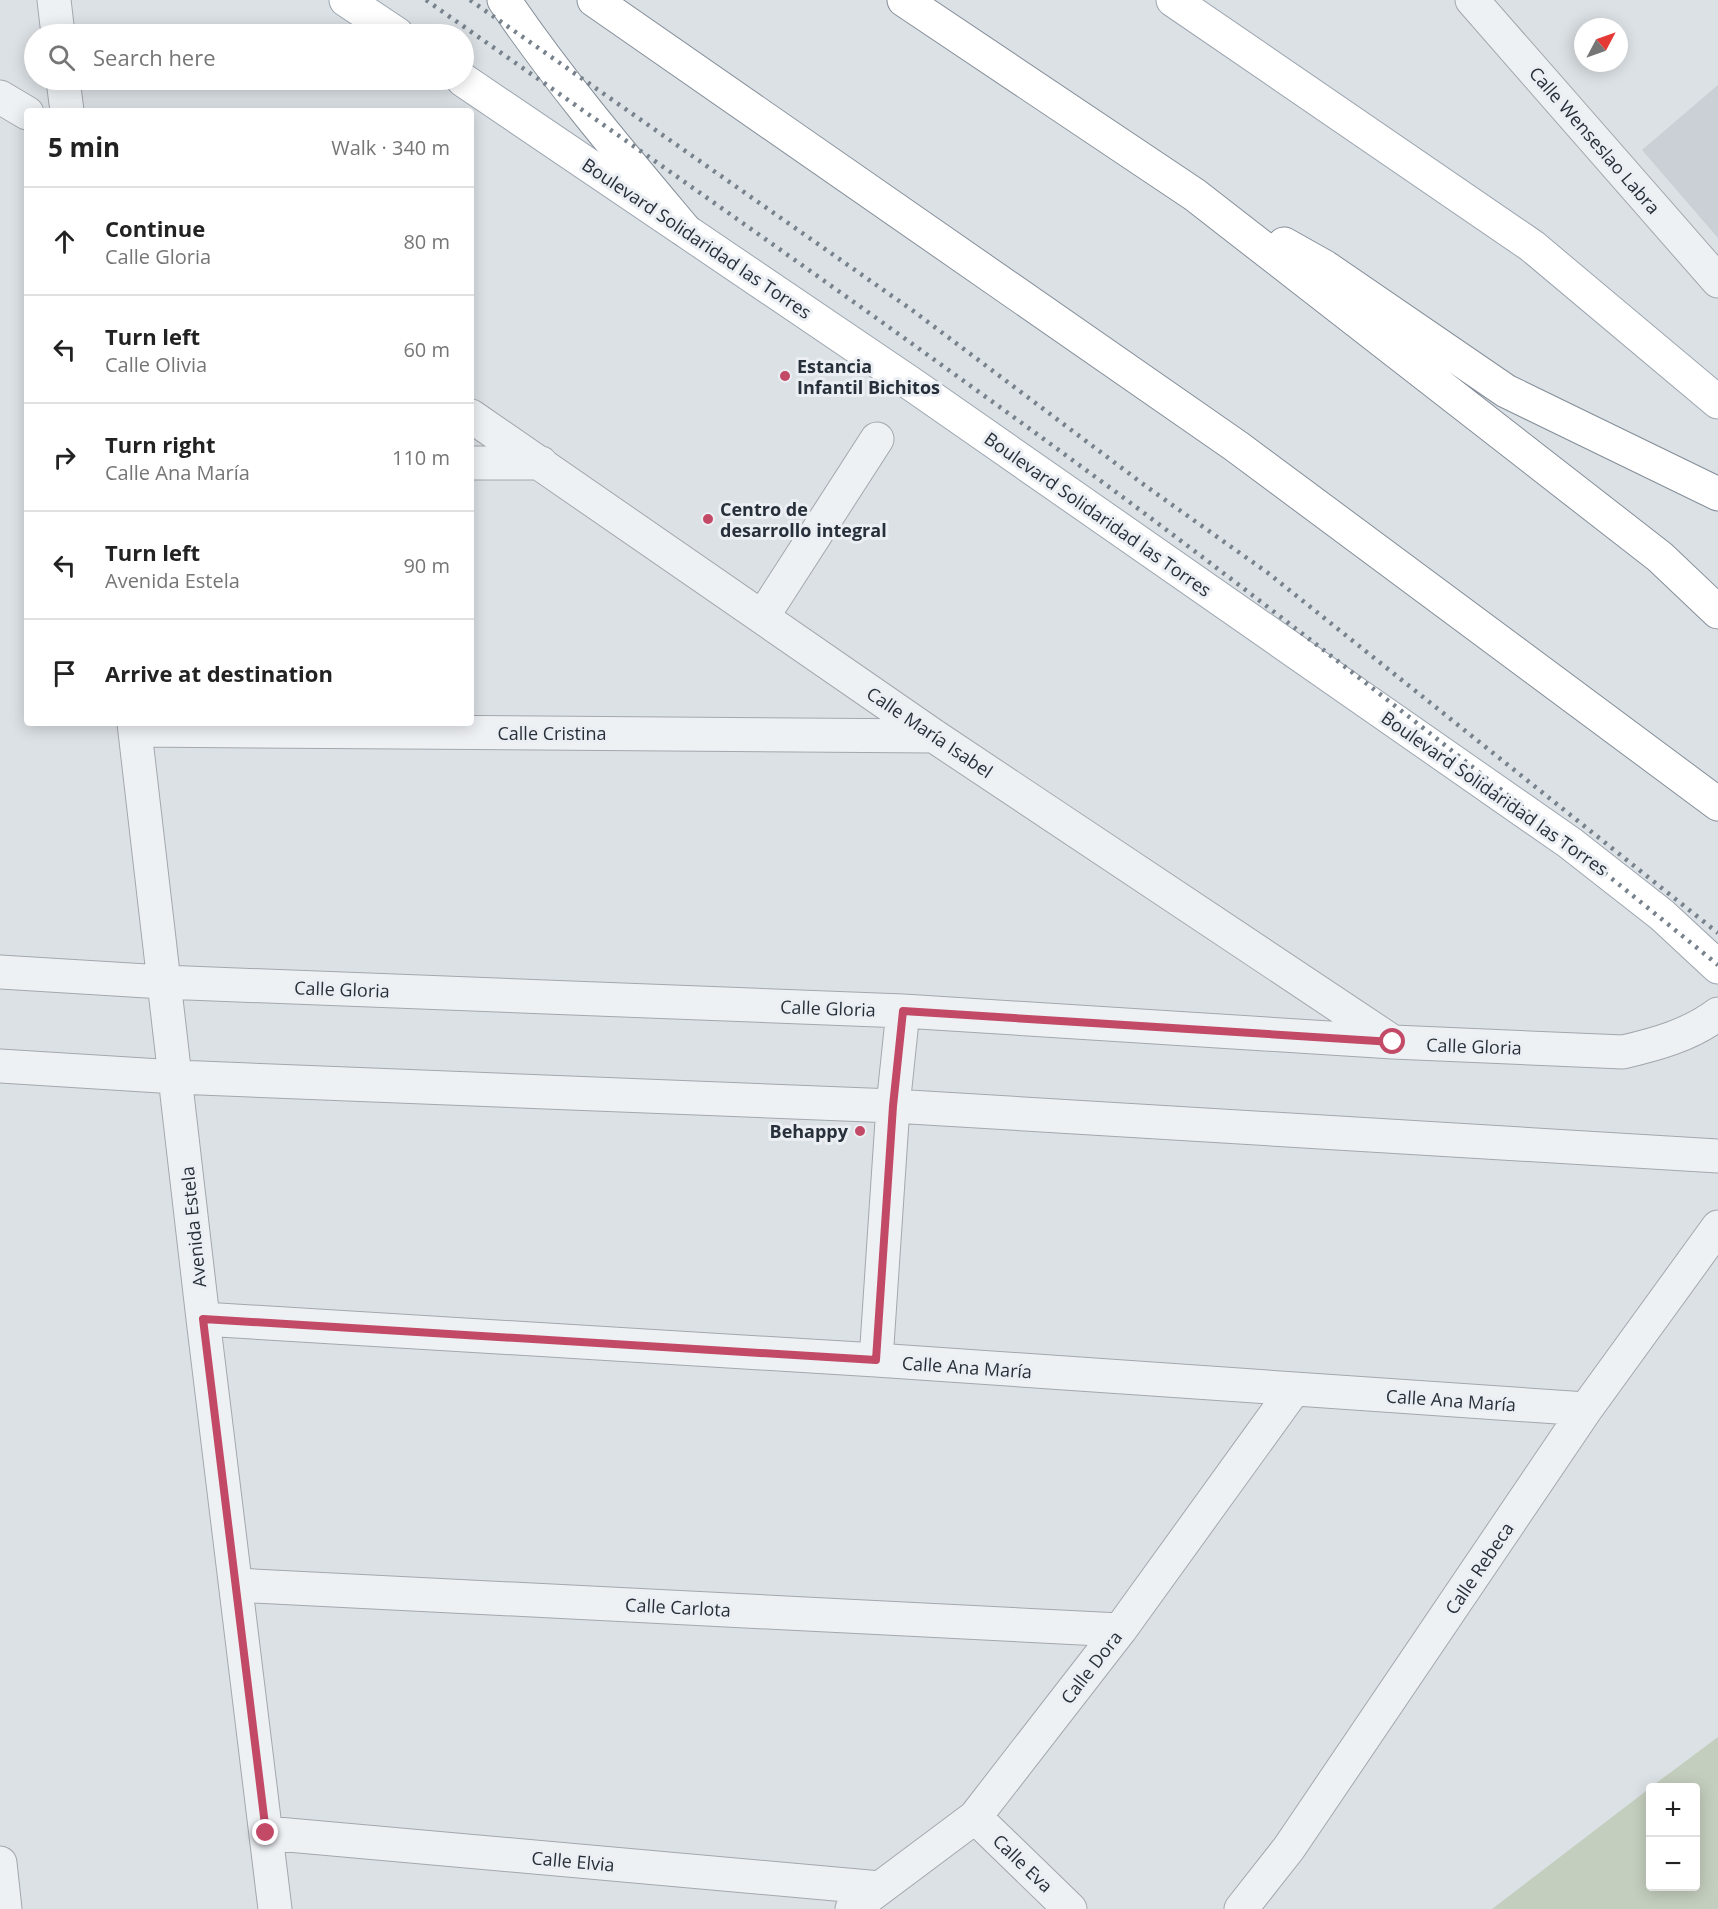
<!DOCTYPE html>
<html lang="en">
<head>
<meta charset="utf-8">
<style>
	:root { --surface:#fff; --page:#f6f6f6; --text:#222; --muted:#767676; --line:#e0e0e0 }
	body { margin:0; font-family:"Open Sans",sans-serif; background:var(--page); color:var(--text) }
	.controls { position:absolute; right:18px; bottom:18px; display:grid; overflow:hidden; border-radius:6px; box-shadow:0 3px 15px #0003 }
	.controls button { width:54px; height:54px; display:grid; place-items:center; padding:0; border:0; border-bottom:2px solid var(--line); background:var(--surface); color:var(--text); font:30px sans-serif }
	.compass { position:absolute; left:1574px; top:18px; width:54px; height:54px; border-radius:50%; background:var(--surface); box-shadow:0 3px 15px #0003; rotate:49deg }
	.stop { position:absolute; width:18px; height:18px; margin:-14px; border:4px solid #c24a67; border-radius:50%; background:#fff }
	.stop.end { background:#c24a67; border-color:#fff; box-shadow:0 2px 6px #0008 }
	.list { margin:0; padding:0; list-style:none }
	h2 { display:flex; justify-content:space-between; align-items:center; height:78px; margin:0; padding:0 24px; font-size:26px }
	h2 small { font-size:20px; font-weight:400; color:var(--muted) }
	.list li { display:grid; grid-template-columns:39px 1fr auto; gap:18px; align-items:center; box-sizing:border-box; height:108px; padding:0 24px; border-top:2px solid var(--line) }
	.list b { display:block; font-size:22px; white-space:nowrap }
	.list p { margin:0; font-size:20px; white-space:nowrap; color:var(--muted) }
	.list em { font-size:20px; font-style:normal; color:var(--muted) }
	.icon { flex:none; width:33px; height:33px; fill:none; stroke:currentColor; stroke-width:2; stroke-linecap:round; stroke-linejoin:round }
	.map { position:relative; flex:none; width:1718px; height:1909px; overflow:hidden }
	.search { position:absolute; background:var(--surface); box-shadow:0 3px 15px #0003; left:24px; top:24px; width:450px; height:66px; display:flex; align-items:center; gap:15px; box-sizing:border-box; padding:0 21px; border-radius:33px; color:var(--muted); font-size:22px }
	.panel { position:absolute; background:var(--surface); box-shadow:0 3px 15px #0003; left:24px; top:108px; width:450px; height:618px; border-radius:6px }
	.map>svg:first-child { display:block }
	.built { fill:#cbd0d6 }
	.green { fill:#c4cebe }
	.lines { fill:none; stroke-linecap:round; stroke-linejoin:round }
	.minor-casing { stroke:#a2a8ae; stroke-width:35 }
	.major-casing { stroke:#9da6b0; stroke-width:35 }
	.highway-casing { stroke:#858f9a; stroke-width:35 }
	.minor { stroke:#eef1f4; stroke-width:33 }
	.major { stroke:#fff; stroke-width:33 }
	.highway { stroke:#fff; stroke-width:33 }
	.rail { stroke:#77828d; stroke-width:4.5; stroke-dasharray:3 6; stroke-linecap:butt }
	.route { stroke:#c24a67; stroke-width:8 }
	.poi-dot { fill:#c24a67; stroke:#ebeff3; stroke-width:2 }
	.labels { text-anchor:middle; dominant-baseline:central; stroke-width:6; stroke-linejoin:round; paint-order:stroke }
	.street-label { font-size:18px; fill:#27303a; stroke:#ebeff3 }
	.poi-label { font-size:18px; font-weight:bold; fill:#27303a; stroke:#ebeff3; text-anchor:start }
</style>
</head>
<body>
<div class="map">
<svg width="1718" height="1909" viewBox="0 0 1718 1909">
	<rect width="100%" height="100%" fill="#dce1e5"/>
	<path class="built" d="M1718,85V238L1642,150Z"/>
	<path class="green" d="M1718,1737V1909H1492L1650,1788V1886H1696V1788L1651,1787Z"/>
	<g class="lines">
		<g class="minor-casing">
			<path id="minor" d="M54,0L58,34
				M1472,0L1718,281
				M63,80L67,111
				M0,97L27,113
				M471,416L934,736L1393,1042
				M471,463H541
				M763,616L877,439
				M134,723L203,1319L275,1909
				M135,730L934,736
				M0,972L163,982L903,1011L1393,1042L1623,1052C1657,1044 1690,1035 1718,1014
				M0,1066L176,1077L893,1106L1718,1156
				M203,1319L876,1360L1586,1409
				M876,1360L893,1106L903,1011
				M236,1585L1120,1630
				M975,1817L1070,1909
				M266,1833L880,1888
				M0,1863L5,1909
				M852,1909L975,1817L1120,1630L1294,1389
				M1241,1909L1289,1848L1586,1409L1718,1227"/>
		</g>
		<g class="major-casing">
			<path id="major" d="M346,0L397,34
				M1173,0L1532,246L1718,402
				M463,80L913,385L1570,843L1662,915L1718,967"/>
		</g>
		<g class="highway-casing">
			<path id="highway" d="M504,0C559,81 622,155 685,230
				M594,0L1236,446L1718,804
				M904,0L1195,195L1660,557L1718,612
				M1284,244L1325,267L1506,391L1718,494"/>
		</g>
		<use href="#minor" class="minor"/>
		<use href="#major" class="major"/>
		<use href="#highway" class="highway"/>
		<path class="rail" d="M426,0C663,167 900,332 1132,504C1331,653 1526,808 1718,965
			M470,0L912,310L1147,487L1268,573L1718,933"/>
	</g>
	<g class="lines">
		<path class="route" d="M266,1833L203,1319L876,1360L893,1106L903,1011L1393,1042"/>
	</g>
	<g class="poi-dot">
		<circle cx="785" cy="376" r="6"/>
		<circle cx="708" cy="519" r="6"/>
		<circle cx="860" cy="1131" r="6"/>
	</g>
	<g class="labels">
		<g class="street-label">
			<text transform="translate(1595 140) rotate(49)">Calle Wenseslao Labra</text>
			<text transform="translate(697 238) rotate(34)">Boulevard Solidaridad las Torres</text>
			<text transform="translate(1098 514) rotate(35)">Boulevard Solidaridad las Torres</text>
			<text transform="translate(930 732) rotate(34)">Calle María Isabel</text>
			<text x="552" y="733">Calle Cristina</text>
			<text transform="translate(1495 793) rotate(35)">Boulevard Solidaridad las Torres</text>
			<text transform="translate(342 989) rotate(2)">Calle Gloria</text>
			<text transform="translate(828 1008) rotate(2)">Calle Gloria</text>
			<text transform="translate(1474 1046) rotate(2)">Calle Gloria</text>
			<text transform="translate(193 1227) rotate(-96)">Avenida Estela</text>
			<text transform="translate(967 1367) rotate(4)">Calle Ana María</text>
			<text transform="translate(1451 1400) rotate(4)">Calle Ana María</text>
			<text transform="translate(1479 1568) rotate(-56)">Calle Rebeca</text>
			<text transform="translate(678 1607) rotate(3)">Calle Carlota</text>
			<text transform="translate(1091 1667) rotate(-52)">Calle Dora</text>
			<text transform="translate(573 1861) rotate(5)">Calle Elvia</text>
			<text transform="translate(1023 1863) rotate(44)">Calle Eva</text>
		</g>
		<g class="poi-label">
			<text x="797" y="366">Estancia<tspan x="797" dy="21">Infantil Bichitos</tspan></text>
			<text x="720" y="509">Centro de<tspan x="720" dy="21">desarrollo integral</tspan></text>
			<text x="848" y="1131" text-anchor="end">Behappy</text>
		</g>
	</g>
</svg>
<div class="controls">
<button>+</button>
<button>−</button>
</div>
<svg class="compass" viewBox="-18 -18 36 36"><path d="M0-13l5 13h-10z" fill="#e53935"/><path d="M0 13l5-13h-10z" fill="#767676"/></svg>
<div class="stop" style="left:1393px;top:1042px"></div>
<div class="stop end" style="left:266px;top:1833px"></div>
<div class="search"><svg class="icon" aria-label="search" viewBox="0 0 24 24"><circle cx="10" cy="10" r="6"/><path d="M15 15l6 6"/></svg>Search here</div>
<section class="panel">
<h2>5 min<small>Walk · 340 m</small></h2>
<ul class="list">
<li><svg class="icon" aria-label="ahead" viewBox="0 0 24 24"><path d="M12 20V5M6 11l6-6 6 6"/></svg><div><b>Continue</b><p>Calle Gloria</p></div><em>80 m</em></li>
<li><svg class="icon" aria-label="left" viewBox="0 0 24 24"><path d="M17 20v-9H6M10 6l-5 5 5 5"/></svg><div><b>Turn left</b><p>Calle Olivia</p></div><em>60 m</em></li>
<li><svg class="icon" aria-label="right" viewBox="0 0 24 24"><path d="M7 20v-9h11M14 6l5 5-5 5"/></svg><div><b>Turn right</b><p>Calle Ana María</p></div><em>110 m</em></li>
<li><svg class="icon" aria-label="left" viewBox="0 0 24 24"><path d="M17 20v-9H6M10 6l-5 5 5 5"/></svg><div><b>Turn left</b><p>Avenida Estela</p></div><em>90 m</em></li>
<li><svg class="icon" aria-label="arrive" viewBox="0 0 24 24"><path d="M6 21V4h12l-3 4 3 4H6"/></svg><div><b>Arrive at destination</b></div></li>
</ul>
</section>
</div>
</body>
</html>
